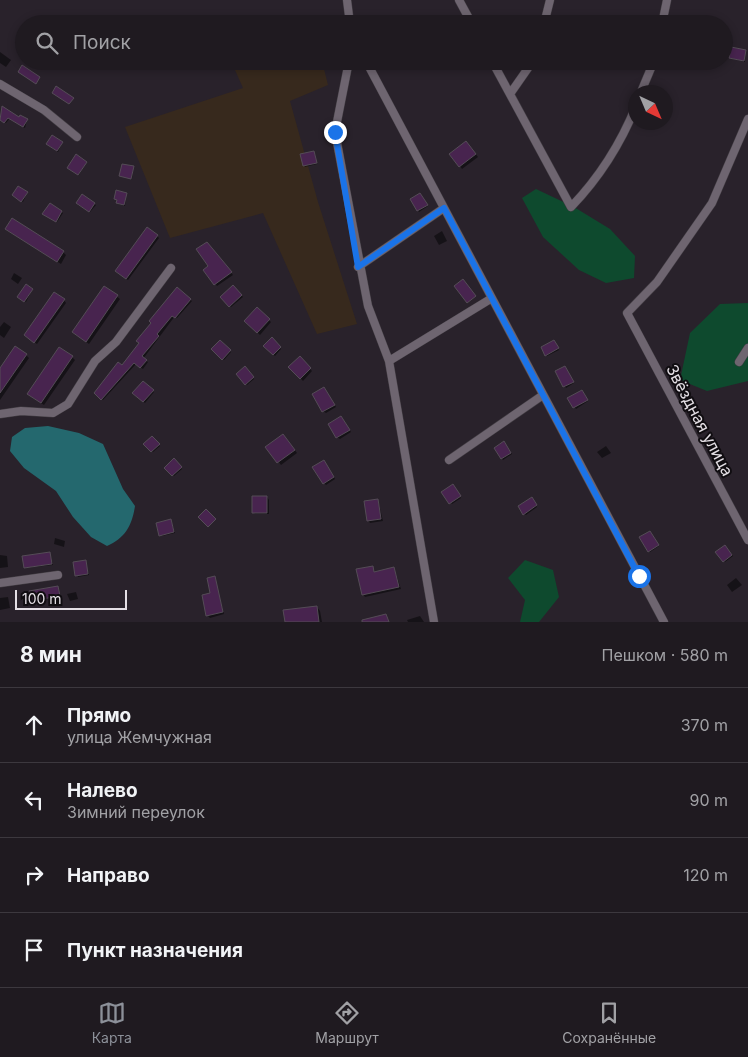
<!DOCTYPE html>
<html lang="ru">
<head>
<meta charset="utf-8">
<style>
	:root { --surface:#1f1a20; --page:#2c272d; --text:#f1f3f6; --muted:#a1a1a5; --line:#3c383e; --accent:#8c9099 }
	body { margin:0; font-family:Inter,sans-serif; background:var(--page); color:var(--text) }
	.compass { position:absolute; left:628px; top:85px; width:45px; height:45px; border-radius:50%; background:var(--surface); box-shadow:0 2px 8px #0003; rotate:136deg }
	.scale { position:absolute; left:15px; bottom:12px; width:112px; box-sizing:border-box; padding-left:5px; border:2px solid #e4dfe5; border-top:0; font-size:14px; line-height:18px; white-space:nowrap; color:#e4dfe5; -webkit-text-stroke:4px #100d11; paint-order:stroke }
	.stop { position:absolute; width:15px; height:15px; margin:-11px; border:4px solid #1a73e8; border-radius:50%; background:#fff }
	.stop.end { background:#1a73e8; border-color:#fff; box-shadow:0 1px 5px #0008 }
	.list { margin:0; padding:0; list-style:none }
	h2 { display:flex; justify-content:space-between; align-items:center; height:65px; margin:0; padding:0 20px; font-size:21px }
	h2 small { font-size:16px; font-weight:400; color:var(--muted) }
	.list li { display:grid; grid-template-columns:32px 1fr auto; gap:15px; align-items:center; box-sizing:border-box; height:75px; padding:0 20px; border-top:1px solid var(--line) }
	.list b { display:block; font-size:19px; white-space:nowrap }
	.list p { margin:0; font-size:16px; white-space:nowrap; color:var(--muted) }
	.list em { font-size:16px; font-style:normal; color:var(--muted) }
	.icon { flex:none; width:28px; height:28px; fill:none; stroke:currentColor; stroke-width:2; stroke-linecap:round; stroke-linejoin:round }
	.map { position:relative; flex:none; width:748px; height:622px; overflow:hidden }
	.search { position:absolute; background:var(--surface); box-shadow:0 2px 8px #0003; left:15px; right:15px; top:15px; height:55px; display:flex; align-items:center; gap:12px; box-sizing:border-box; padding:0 18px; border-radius:28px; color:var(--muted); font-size:19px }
	.sheet { height:365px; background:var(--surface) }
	nav { display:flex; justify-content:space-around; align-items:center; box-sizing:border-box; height:70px; border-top:1px solid var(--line); background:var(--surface); font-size:14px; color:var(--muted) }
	nav a { display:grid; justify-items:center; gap:2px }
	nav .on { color:var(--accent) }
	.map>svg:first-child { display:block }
	.industrial { fill:#37291d }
	.green { fill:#0e4a2e }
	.water { fill:#24686e }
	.shadow { fill:#0007 }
	.building { fill:#48244f; stroke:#544c56 }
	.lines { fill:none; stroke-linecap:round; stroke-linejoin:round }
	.street-casing { stroke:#443f45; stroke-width:9 }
	.street { stroke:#6e6570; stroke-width:8 }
	.route { stroke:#1a73e8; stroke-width:6 }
	.labels { text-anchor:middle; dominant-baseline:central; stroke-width:4; stroke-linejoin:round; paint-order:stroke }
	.street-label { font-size:16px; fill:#e4dfe5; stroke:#100d11 }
</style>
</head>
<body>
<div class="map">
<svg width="748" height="622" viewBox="0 0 748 622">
	<rect width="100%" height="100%" fill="#29222b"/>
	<path class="industrial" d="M231,61H322L328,85L290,101L318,202L357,324L317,334L263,213L170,238L125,127L243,88Z"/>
	<path class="green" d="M536,189L574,207L610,229L635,256L634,278L606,283L579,270L543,237L522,198Z
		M748,303V381L707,391L680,380L690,333L720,304Z
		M525,560L553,570L559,597L539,622H520L525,600L508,578Z"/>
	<path class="water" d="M48,426L79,433L103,444L123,489L135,506C132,526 125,538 107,546L91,537L73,517L56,491L24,468L10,451L12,437L25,428Z"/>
	<path class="shadow" d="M745,51V62L730,58Z
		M0,52L11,60L6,67L0,63Z
		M3,108L19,119L27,120L25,128L10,118L6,123L0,119Z
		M62,143L58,152L49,146Z
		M469,145L478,157L462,169L460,166Z
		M315,154L317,164L305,167L301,155Z
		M86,162L79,175L70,169Z
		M133,167L132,179L120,176Z
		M27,193L23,202L15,196Z
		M126,194L125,206L119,204L118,200Z
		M421,195L428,206L419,212L411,199Z
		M82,196L96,205L90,212L78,205Z
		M50,204L63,213L57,222L45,215Z
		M6,229L63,252L66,255L61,264Z
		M442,231L447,241L439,245L434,236Z
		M157,236L159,238L128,280L119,273Z
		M207,244L233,275L217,286L205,270L210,266Z
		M14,273L22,278L18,284L11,279Z
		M104,287L120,299L89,344L77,335Z
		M233,287L243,297L231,307L222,298Z
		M177,289L192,301L177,318L175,316L143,359L148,362L143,369L136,364L103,400L96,393L122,367L140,343Z
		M32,290L26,302L20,298Z
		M64,300L66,303L37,344L27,337Z
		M257,309L271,322L260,335L246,321Z
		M4,322L11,327L4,338L0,335V327Z
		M272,339L281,349L275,356L265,346Z
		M220,341L231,352L224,360L213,349Z
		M554,341L559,350L547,356L546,355Z
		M26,355L29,358L0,400V370Z
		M72,357L75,360L44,405L32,397Z
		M300,358L312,371L303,381L290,367Z
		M245,368L254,379L247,385L237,374Z
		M566,369L574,383L566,388L556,372Z
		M143,383L154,392L145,403L134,393Z
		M324,389L336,407L326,413L323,411Z
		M583,392L588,401L576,409L569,399Z
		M341,417L351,432L340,439L337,437Z
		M152,438L160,446L153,452L145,444Z
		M286,438L297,453L281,465L267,447Z
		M505,444L512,454L503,460L495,448Z
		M606,446L611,453L602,458L597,452Z
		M174,460L182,469L174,476L166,468Z
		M326,464L335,479L326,485L324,483Z
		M452,486L461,498L452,504L443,493Z
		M267,497L269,500V514H255L253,512Z
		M378,500L383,521L370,523L368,520Z
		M533,500L537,507L526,515L524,514Z
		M171,520L175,533L162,536L161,535Z
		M651,533L659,546L650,552L649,551Z
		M55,538L65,541L64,547L54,544Z
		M725,546L733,556L725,562L717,552Z
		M50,553L53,565L25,568Z
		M0,555L7,556L8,567L0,568Z
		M85,562L89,575L78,577L74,563Z
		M372,567L375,573L394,568L401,589L365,597L363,594Z
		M214,577L224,614L210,618L208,616Z
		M736,578L742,585L732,592L727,585Z
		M57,587L60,597L32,600Z
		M76,592L78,599L70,601L67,594Z
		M8,597L10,608L0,610V598Z
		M317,607L320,611L322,622H286Z
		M420,616L424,622H408L407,620Z"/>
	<path class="building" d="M731,47L746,50L744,61L729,58Z
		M22,65L40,77L36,84L18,72Z
		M56,86L74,98L69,104L52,93Z
		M2,106L19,117L20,115L28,119L23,127L8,118L4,123L0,120Z
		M52,135L63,142L57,151L46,144Z
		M466,141L476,154L459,167L449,154Z
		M314,151L317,163L303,166L300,154Z
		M76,154L87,162L78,175L67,168Z
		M122,164L134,166L131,179L119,176Z
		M18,186L28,192L21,202L12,195Z
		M116,190L127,193L124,205L116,203L117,200L114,199Z
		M420,193L428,205L417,211L410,199Z
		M82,194L95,203L89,212L76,203Z
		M50,203L62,211L56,222L42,214Z
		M12,218L64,251L57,262L5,229Z
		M147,227L158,235L126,279L115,271Z
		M207,242L232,272L214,285L203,270L208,266L196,249Z
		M463,279L476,296L467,303L454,286Z
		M26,284L33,289L24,302L17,297Z
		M233,285L242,295L229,307L220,297Z
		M104,286L118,295L86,342L72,332Z
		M177,287L191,299L175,318L172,316L157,334L159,336L142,356L147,360L140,368L134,363L101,400L94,393L118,362L122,365L139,343L136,341L151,323L149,321Z
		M54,292L65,299L34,343L24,335Z
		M257,307L270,319L257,333L244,321Z
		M272,337L281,347L273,355L263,346Z
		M220,340L231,350L222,360L211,349Z
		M554,340L559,348L545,356L541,347Z
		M15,346L27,354L0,393V368Z
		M59,347L73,356L41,403L27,394Z
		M300,356L311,368L300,379L288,367Z
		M245,366L254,377L245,385L236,374Z
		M565,366L574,382L563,387L555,371Z
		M143,381L154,390L143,402L132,393Z
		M324,387L335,405L322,412L312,394Z
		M582,390L588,400L573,408L567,398Z
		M341,416L350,430L336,438L328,424Z
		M283,434L295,450L277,463L265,447Z
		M152,436L160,444L151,452L143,444Z
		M504,441L511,453L501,459L494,448Z
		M174,458L182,467L172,476L164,468Z
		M324,460L334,477L323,484L312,467Z
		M453,484L461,496L449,504L441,492Z
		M252,496H267V513H252Z
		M532,497L537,505L523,515L518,506Z
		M378,499L381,519L367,521L364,501Z
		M206,509L216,519L208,527L198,517Z
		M171,519L174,532L159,536L156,523Z
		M650,531L659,545L648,552L639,537Z
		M725,545L732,555L723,562L715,552Z
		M50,552L52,564L24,568L22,556Z
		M86,560L88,574L75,576L73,562Z
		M373,566L374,572L394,567L399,587L362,595L356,569Z
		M215,576L223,612L206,616L202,595L210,593L207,578Z
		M58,586L60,596L30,601L29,591Z
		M317,606L319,622H285L283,610Z
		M386,614L389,622H362V620Z"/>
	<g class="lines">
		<g class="street-casing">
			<path id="street" d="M347,0L350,24
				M459,0L472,24
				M544,24L550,0
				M662,24L667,0
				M349,61L335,132L368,306L389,361L434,622
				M366,61L664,622
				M492,61L571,207C598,179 621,143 636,106
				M0,84L44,110L77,137
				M641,92L654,61
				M510,94L533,61
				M748,119L712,203L657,282L627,313L748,540
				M358,267L444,208
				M389,361L492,298
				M739,362L748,348
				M0,414L21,411L53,413L68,404L95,361L116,342L171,268
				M449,460L543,395
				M0,583L58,575"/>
		</g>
		<use href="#street" class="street"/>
	</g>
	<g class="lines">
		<path class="route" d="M335,132L358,267L444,208L639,576"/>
	</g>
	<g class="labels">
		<g class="street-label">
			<text transform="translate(700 420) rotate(62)">Звёздная улица</text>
		</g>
	</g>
</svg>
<svg class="compass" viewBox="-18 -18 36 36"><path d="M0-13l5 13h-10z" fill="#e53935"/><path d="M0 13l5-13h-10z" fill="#a1a1a5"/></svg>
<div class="scale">100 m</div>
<div class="stop" style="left:639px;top:576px"></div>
<div class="stop end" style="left:335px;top:132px"></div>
<div class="search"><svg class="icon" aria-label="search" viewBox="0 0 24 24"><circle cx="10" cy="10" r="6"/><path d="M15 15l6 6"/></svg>Поиск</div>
</div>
<section class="sheet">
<h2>8 мин<small>Пешком · 580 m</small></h2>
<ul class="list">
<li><svg class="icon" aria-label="ahead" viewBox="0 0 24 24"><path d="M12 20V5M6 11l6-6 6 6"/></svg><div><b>Прямо</b><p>улица Жемчужная</p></div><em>370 m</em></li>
<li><svg class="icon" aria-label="left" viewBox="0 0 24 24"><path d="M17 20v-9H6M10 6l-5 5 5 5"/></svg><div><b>Налево</b><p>Зимний переулок</p></div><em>90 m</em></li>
<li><svg class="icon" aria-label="right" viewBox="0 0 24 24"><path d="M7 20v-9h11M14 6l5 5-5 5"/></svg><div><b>Направо</b></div><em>120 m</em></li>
<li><svg class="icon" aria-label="arrive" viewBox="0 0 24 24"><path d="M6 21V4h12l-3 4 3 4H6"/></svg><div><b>Пункт назначения</b></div></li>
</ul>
</section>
<nav>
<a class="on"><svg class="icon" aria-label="map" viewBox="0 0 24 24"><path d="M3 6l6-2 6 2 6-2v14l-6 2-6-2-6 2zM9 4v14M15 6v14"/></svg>Карта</a>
<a><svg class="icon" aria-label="directions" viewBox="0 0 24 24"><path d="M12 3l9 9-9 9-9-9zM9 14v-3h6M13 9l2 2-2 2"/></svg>Маршрут</a>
<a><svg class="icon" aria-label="saved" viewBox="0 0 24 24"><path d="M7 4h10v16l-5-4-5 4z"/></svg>Сохранённые</a>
</nav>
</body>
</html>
